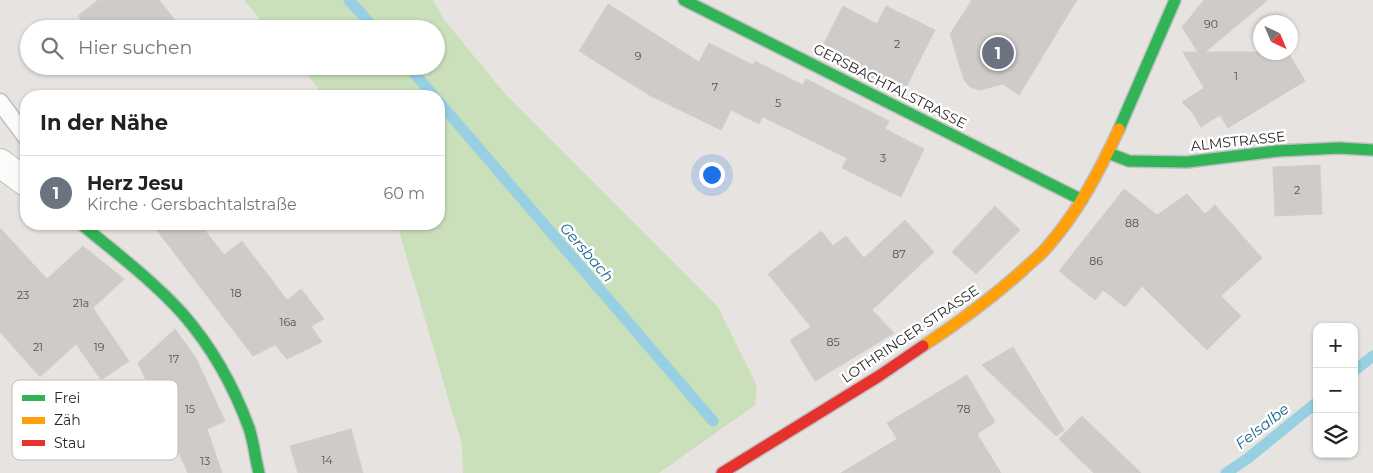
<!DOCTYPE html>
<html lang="de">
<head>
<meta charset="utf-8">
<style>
	:root { --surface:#fff; --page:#f6f6f6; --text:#222; --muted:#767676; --line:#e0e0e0; --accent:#2563eb }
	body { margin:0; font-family:Montserrat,sans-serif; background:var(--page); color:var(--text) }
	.controls { position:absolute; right:15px; bottom:15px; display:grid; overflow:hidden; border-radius:10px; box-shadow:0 1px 4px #0004 }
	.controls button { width:45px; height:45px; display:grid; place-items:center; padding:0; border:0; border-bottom:1px solid var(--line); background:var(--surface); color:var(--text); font:25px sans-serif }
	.compass { position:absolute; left:1253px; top:15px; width:45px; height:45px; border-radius:50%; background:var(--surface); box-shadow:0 1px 4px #0004; rotate:136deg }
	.you { position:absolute; left:711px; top:174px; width:18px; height:18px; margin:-12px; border:4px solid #fff; border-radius:50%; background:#1a73e8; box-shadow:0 0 0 8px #1a73e833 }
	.badge { display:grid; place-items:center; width:32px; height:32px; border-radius:50%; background:var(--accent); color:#fff; font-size:16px; font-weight:700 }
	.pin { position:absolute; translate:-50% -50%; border:2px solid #fff; box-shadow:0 1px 5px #0006 }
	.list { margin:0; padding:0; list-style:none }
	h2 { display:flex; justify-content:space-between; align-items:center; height:65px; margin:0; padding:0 20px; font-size:21px }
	h2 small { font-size:16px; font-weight:400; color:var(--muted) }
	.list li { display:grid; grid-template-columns:32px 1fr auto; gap:15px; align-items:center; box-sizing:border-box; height:75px; padding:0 20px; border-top:1px solid var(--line) }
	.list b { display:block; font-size:19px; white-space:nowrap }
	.list p { margin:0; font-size:16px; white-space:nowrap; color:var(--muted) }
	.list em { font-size:16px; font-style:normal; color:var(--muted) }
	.icon { flex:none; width:28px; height:28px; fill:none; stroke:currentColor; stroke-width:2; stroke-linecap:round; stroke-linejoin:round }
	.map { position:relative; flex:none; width:1373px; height:473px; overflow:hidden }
	.search { position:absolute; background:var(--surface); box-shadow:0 1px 4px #0004; left:20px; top:20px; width:425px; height:55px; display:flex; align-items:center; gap:12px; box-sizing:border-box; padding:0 18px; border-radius:28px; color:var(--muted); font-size:19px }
	.panel { position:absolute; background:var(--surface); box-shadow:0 1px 4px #0004; left:20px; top:90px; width:425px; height:140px; border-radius:20px }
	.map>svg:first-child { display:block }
	.green { fill:#c9e0bb }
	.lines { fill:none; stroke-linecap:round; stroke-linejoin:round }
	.stream { stroke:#98cfe3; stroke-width:11 }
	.building { fill:#cecbc9; stroke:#d1cfcc }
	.lane-casing { stroke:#c0bfc1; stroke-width:19 }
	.street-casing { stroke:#c0bfc1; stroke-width:30 }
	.fast-casing { stroke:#c0bfc1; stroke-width:14 }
	.slow-casing { stroke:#c0bfc1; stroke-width:14 }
	.jam-casing { stroke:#c0bfc1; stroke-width:14 }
	.lane { stroke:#fbfbfa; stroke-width:16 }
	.street { stroke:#fbfbfa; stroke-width:28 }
	.fast { stroke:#30b455; stroke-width:11 }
	.slow { stroke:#ff9f0a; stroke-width:11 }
	.jam { stroke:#e5322d; stroke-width:11 }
	.labels { text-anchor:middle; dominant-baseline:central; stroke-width:5; stroke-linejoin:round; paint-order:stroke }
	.number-label { font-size:11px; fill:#535252 }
	.street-label { font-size:14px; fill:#292929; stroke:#fff }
	.water-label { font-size:15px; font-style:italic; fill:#18648e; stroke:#fff }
	.key { fill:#fff; stroke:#bfbfbf; stroke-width:1 }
	.key-label { font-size:14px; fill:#292929 }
</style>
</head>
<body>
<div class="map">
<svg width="1373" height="473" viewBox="0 0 1373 473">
	<rect width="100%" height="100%" fill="#e6e3e0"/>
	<path class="green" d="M244,0H433L445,21L507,96L718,307L757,386L755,405L659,473H463L462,445L397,224H439V96H323L317,87L300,66H436V29H268Z"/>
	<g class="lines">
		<path class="stream" d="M349,0L375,29
			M408,66L434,96
			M439,102L713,421
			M1354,371L1373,356
			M1226,473L1247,459L1317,402"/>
	</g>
	<path class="building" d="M98,0H159L180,26L177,29H88L78,16Z
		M972,0H1077L1019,95L1003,84L980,90L970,87L964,80L950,34Z
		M1204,0H1268L1205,52H1288L1305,81L1228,128L1220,115L1201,127L1192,112L1182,102L1204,88L1183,52H1198L1182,27Z
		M608,4L699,62L709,43L753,65L755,61L803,85L806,79L889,121L885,129L924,149L901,197L842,168L847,158L763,117L759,124L731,110L721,130L649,95L579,51Z
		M843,6L877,24L886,6L935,30L903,93L820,51Z
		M1320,165L1322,214L1275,216L1273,167Z
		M1124,189L1157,215L1187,194L1205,214L1215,205L1262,258L1221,296L1241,316L1207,350L1142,286L1125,307L1103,290L1095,300L1059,271Z
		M995,206L1020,230L976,274L952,252Z
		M905,220L934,252L872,310L894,333L815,381L790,340L811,327L768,274L821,231L833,246L846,236L864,258Z
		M152,224H200L224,255L242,241L287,300L301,289L324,319L311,326L322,342L287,359L275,345L253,356Z
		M0,228L47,279L83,246L124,279L93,308L129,361L101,380L76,344L40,377L0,332Z
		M175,329L196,358L225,421L207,429L222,473H188L138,363Z
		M1013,347L1064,430L1056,436L982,365Z
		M967,375L995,422L977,434L1001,473H841L897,439L887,423Z
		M1082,416L1141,473H1094L1078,458L1059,439Z
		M351,429L363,473H298L290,446Z"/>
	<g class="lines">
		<g class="lane-casing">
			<path id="lane" d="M0,102L26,137"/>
		</g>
		<g class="street-casing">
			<path id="street" d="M0,163L26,182"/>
		</g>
		<g class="fast-casing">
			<path id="fast" d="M684,0L1082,200
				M1119,129L1175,0
				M1108,153L1129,161L1187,162L1277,151L1339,148L1373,150
				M81,224C115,252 152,280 182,313C211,346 234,387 249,428C254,443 255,458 259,473"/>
		</g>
		<g class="slow-casing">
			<path id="slow" d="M923,346C958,323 992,298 1023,270C1031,262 1041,255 1048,246C1078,212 1100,170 1119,129"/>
		</g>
		<g class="jam-casing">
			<path id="jam" d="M722,473L879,376L923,346"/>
		</g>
		<use href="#lane" class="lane"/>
		<use href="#street" class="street"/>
		<use href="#fast" class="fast"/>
		<use href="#slow" class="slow"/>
		<use href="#jam" class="jam"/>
	</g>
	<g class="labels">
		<g class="number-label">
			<text x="1211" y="24">90</text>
			<text x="897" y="44">2</text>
			<text x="638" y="56">9</text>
			<text x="1236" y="76">1</text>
			<text x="715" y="87">7</text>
			<text x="778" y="103">5</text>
			<text x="883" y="158">3</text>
			<text x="1297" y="190">2</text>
			<text x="1132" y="223">88</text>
			<text x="899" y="254">87</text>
			<text x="1096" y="261">86</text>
			<text x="236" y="293">18</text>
			<text x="23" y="295">23</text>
			<text x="81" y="303">21a</text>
			<text x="288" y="322">16a</text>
			<text x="833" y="342">85</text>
			<text x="38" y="347">21</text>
			<text x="99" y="347">19</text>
			<text x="174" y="359">17</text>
			<text x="190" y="409">15</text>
			<text x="964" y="409">78</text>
			<text x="327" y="460">14</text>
			<text x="205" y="461">13</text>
		</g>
		<g class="street-label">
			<text transform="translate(890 86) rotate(27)">GERSBACHTALSTRASSE</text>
			<text transform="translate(1238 141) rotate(-6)">ALMSTRASSE</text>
			<text transform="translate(910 334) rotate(-34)">LOTHRINGER STRASSE</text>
		</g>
		<g class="water-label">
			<text transform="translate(587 252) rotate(49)">Gersbach</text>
			<text transform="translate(1262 426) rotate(-38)">Felsalbe</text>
		</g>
	</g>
	<rect x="12" y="380" width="166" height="80" rx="8" class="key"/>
	<rect x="22" y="395" width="23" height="6" fill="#30b455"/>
	<rect x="22" y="417" width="23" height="7" fill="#ff9f0a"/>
	<rect x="22" y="440" width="23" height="6" fill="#e5322d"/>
	<g class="key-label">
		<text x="54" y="403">Frei</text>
		<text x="54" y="425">Zäh</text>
		<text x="54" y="448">Stau</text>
	</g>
</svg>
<div class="controls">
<button>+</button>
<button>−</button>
<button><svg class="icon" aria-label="layers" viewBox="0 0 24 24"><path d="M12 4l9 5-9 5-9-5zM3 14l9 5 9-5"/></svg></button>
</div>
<svg class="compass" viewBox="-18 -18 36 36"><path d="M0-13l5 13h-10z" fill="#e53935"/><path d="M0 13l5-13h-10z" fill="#767676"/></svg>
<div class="you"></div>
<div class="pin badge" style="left:998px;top:53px;background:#6b7280">1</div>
<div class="search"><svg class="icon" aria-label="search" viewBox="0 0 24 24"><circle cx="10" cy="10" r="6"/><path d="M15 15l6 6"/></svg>Hier suchen</div>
<section class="panel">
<h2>In der Nähe<small></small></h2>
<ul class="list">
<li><span class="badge" style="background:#6b7280">1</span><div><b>Herz Jesu</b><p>Kirche · Gersbachtalstraße</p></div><em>60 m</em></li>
</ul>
</section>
</div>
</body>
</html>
